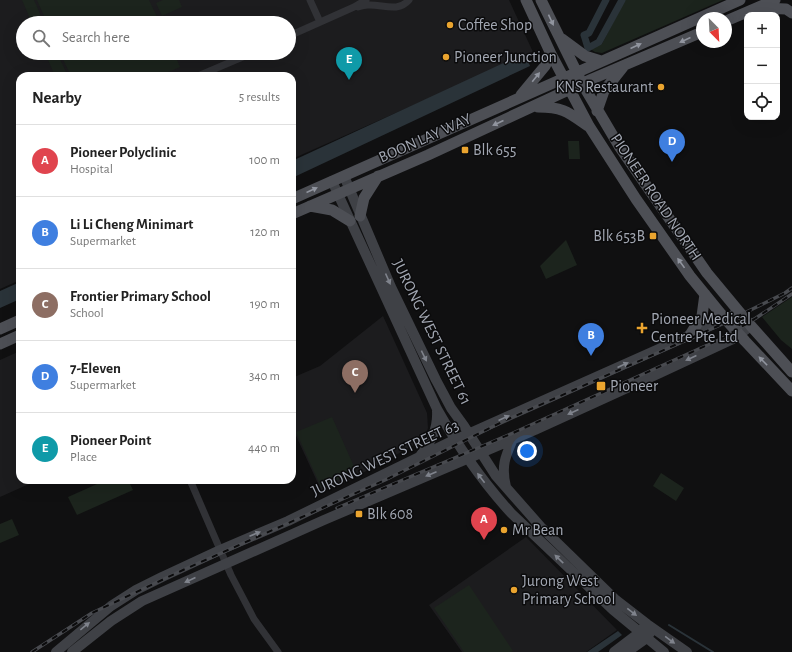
<!DOCTYPE html>
<html lang="en">
<head>
<meta charset="utf-8">
<style>
	:root { --surface:#fff; --page:#f6f6f6; --text:#222; --muted:#767676; --line:#e0e0e0; --accent:#7c5c28 }
	body { margin:0; font-family:"Alegreya Sans",sans-serif; background:var(--page); color:var(--text) }
	.controls { position:absolute; right:12px; top:12px; display:grid; overflow:hidden; border-radius:8px; box-shadow:0 4px 16px #0002 }
	.controls button { width:36px; height:36px; display:grid; place-items:center; padding:0; border:0; border-bottom:1px solid var(--line); background:var(--surface); color:var(--text); font:20px sans-serif }
	.compass { position:absolute; left:696px; top:12px; width:36px; height:36px; border-radius:50%; background:var(--surface); box-shadow:0 4px 16px #0002; rotate:156deg }
	.you { position:absolute; left:527px; top:451px; width:14px; height:14px; margin:-10px; border:3px solid #fff; border-radius:50%; background:#1a73e8; box-shadow:0 0 0 6px #1a73e833 }
	.badge { display:grid; place-items:center; width:26px; height:26px; border-radius:50%; background:var(--accent); color:#fff; font-size:13px; font-weight:700 }
	.pin { position:absolute; translate:-50% -33px; filter:drop-shadow(0 1px 2px #0008) }
	.pin::after { content:''; position:absolute; top:21px; width:14px; height:12px; background:inherit; clip-path:polygon(0 0,100% 0,50% 100%) }
	.list { margin:0; padding:0; list-style:none }
	h2 { display:flex; justify-content:space-between; align-items:center; height:52px; margin:0; padding:0 16px; font-size:17px }
	h2 small { font-size:13px; font-weight:400; color:var(--muted) }
	.list li { display:grid; grid-template-columns:26px 1fr auto; gap:12px; align-items:center; box-sizing:border-box; height:72px; padding:0 16px; border-top:1px solid var(--line) }
	.list b { display:block; font-size:15px; white-space:nowrap }
	.list p { margin:0; font-size:13px; white-space:nowrap; color:var(--muted) }
	.list em { font-size:13px; font-style:normal; color:var(--muted) }
	.icon { flex:none; width:22px; height:22px; fill:none; stroke:currentColor; stroke-width:2; stroke-linecap:round; stroke-linejoin:round }
	.map { position:relative; flex:none; width:792px; height:652px; overflow:hidden }
	.search { position:absolute; background:var(--surface); box-shadow:0 4px 16px #0002; left:16px; top:16px; width:280px; height:44px; display:flex; align-items:center; gap:10px; box-sizing:border-box; padding:0 14px; border-radius:22px; color:var(--muted); font-size:15px }
	.panel { position:absolute; background:var(--surface); box-shadow:0 4px 16px #0002; left:16px; top:72px; width:280px; height:412px; border-radius:12px }
	.map>svg:first-child { display:block }
	.built { fill:#1c1c1e; fill-rule:evenodd }
	.green { fill:#1c241d }
	.water { fill:#2a3339 }
	.lines { fill:none; stroke-linecap:round; stroke-linejoin:round }
	.stream { stroke:#2a3339; stroke-width:2 }
	.canal { stroke:#2a3339; stroke-width:7 }
	.street { stroke:#313236; stroke-width:7 }
	.secondary { stroke:#3f4146; stroke-width:10 }
	.primary { stroke:#4d4f55; stroke-width:11 }
	.rail-casing { stroke:#484a4f; stroke-width:3.5 }
	.rail { stroke:#0b0b0c; stroke-width:2; stroke-dasharray:6; stroke-linecap:butt }
	.oneway { fill:#91959f }
	.oneway2 { fill:#7f838c }
	.poi-dot { fill:#eaa42f; stroke:#0b0b0c; stroke-width:1.5 }
	.labels { text-anchor:middle; dominant-baseline:central; stroke-width:3; stroke-linejoin:round; paint-order:stroke }
	.poi-label { font-size:16px; fill:#a2a7b2; stroke:#0b0b0c; text-anchor:start }
	.street-label { font-size:16px; fill:#a2a7b2; stroke:#0b0b0c }
</style>
</head>
<body>
<div class="map">
<svg width="792" height="652" viewBox="0 0 792 652">
	<rect width="100%" height="100%" fill="#101011"/>
	<path class="built" d="M0,0H509L533,52L292,159V76H20V280L0,289ZM23,23H289V53H23Z
		M383,316L427,413L428,428L425,437L416,444L346,482L322,492L292,427V378L320,366Z
		M20,351V480H38L0,497V360Z
		M526,537L617,630L586,652H462L429,605Z"/>
	<path class="green" d="M22,0H34L44,23H32Z
		M37,0H149L160,23H47Z
		M163,0H179L182,7L162,16L156,3Z
		M625,0H723L602,53L595,52L589,48L602,44Z
		M45,53H57L68,76H55Z
		M60,53H174L180,67L159,76H71Z
		M568,141H579L580,159H569Z
		M566,240L577,265L546,279L540,266Z
		M792,297V349L781,340L762,317Z
		M332,417L356,471L321,487L296,432Z
		M661,473L684,488L676,501L653,486Z
		M106,480H128L133,490L77,515L68,497Z
		M12,519L19,535L0,543V524Z
		M469,585L513,651L511,652H464L434,608Z"/>
	<path class="water" d="M525,53L530,66L292,178V161Z
		M20,282V299L0,308V291Z
		M618,631L622,635L598,652H587Z"/>
	<g class="lines">
		<path class="stream" d="M669,625L713,652"/>
		<path class="canal" d="M606,0L589,33L584,35L588,48L599,42L622,0"/>
		<path class="street" d="M310,0L320,22
			M358,7C361,6 365,5 368,5C382,4 398,13 409,0
			M289,36L354,7L366,0
			M198,76L252,53
			M190,480L231,575L254,619L278,652"/>
		<path class="secondary" d="M344,176L391,287L436,380L451,408L464,426L496,476L541,527L616,600L647,624L687,652
			M332,181L437,409C459,448 481,480 511,513L613,610L664,652
			M420,456C431,442 438,429 437,411
			M506,487C501,466 505,457 513,439
			M56,652L111,606L136,590L162,577L220,550L288,521L450,442L690,335L739,312
			M72,652L111,621L142,601L324,520L535,430L660,373L733,339L751,326
			M614,652L635,636L643,628
			M627,652L644,640L650,633"/>
		<path class="primary" d="M526,0L551,54L589,126L636,199L690,276L721,314L745,341L792,391
			M541,0L583,85L619,146L707,273L751,326L792,372
			M761,8L786,9L792,13
			M726,21L775,0
			M562,39L585,56L601,61
			M521,95L545,66L551,54
			M538,107C563,107 568,112 588,126
			M597,111L604,91L623,67
			M292,199C442,133 591,66 740,0
			M310,206L332,210L350,221
			M292,214L428,155L592,79L702,32
			M360,216L364,198L378,176
			M0,329L20,320
			M690,335L702,316L705,294
			M0,344L20,335"/>
		<g class="rail-casing">
			<path id="rail" d="M337,508L513,433L723,338L756,318L792,294
				M32,652L92,613L183,570L385,480L506,420L718,326L785,293L792,288"/>
		</g>
		<use href="#rail" class="rail"/>
	</g>
	<defs><path id="oneway-solid" d="M-6-.8H1V-3.2L6.5 0L1 3.2V.8H-6Z"/></defs>
	<g class="oneway">
		<use href="#oneway-solid" transform="translate(551 20) rotate(65)"/>
		<use href="#oneway-solid" transform="translate(685 40) rotate(156)"/>
		<use href="#oneway-solid" transform="translate(636 46) rotate(-24)"/>
		<use href="#oneway-solid" transform="translate(536 77) rotate(-51)"/>
		<use href="#oneway-solid" transform="translate(498 123) rotate(156)"/>
		<use href="#oneway-solid" transform="translate(312 190) rotate(-24)"/>
		<use href="#oneway-solid" transform="translate(681 263) rotate(-126)"/>
		<use href="#oneway-solid" transform="translate(763 361) rotate(-134)"/>
	</g>
	<g class="oneway2">
		<use href="#oneway-solid" transform="translate(388 279) rotate(66)"/>
		<use href="#oneway-solid" transform="translate(424 356) rotate(64)"/>
		<use href="#oneway-solid" transform="translate(691 358) rotate(155)"/>
		<use href="#oneway-solid" transform="translate(623 365) rotate(-24)"/>
		<use href="#oneway-solid" transform="translate(573 412) rotate(156)"/>
		<use href="#oneway-solid" transform="translate(504 418) rotate(-24)"/>
		<use href="#oneway-solid" transform="translate(431 474) rotate(157)"/>
		<use href="#oneway-solid" transform="translate(481 478) rotate(-127)"/>
		<use href="#oneway-solid" transform="translate(255 534) rotate(-23)"/>
		<use href="#oneway-solid" transform="translate(559 559) rotate(-136)"/>
		<use href="#oneway-solid" transform="translate(190 580) rotate(156)"/>
		<use href="#oneway-solid" transform="translate(632 612) rotate(38)"/>
		<use href="#oneway-solid" transform="translate(85 626) rotate(-39)"/>
		<use href="#oneway-solid" transform="translate(670 640) rotate(36)"/>
	</g>
	<g class="poi-dot">
		<circle cx="450" cy="25" r="4"/>
		<circle cx="446" cy="57" r="4"/>
		<circle cx="661" cy="87" r="4"/>
		<rect x="461" y="146" width="8" height="8" rx="2"/>
		<rect x="649" y="232" width="8" height="8" rx="2"/>
		<path d="M640 322h4v4h4v4h-4v4h-4v-4h-4v-4h4z"/>
		<rect x="596" y="381" width="10" height="10" rx="2"/>
		<rect x="355" y="510" width="8" height="8" rx="2"/>
		<circle cx="504" cy="530" r="4"/>
		<circle cx="514" cy="590" r="4"/>
	</g>
	<g class="labels">
		<g class="poi-label">
			<text x="458" y="25">Coffee Shop</text>
			<text x="454" y="57">Pioneer Junction</text>
			<text x="653" y="87" text-anchor="end">KNS Restaurant</text>
			<text x="473" y="150">Blk 655</text>
			<text x="645" y="236" text-anchor="end">Blk 653B</text>
			<text x="651" y="319">Pioneer Medical<tspan x="651" dy="18">Centre Pte Ltd</tspan></text>
			<text x="610" y="386">Pioneer</text>
			<text x="367" y="514">Blk 608</text>
			<text x="512" y="530">Mr Bean</text>
			<text x="522" y="581">Jurong West<tspan x="522" dy="18">Primary School</tspan></text>
		</g>
		<g class="street-label">
			<text transform="translate(425 138) rotate(-24)">BOON LAY WAY</text>
			<text transform="translate(656 197) rotate(56)">PIONEER ROAD NORTH</text>
			<text transform="translate(432 332) rotate(64)">JURONG WEST STREET 61</text>
			<text transform="translate(385 458) rotate(-25)">JURONG WEST STREET 63</text>
		</g>
	</g>
</svg>
<div class="controls">
<button>+</button>
<button>−</button>
<button><svg class="icon" aria-label="locate" viewBox="0 0 24 24"><circle cx="12" cy="12" r="6"/><path d="M12 2v4M12 18v4M2 12h4M18 12h4"/></svg></button>
</div>
<svg class="compass" viewBox="-18 -18 36 36"><path d="M0-13l5 13h-10z" fill="#e53935"/><path d="M0 13l5-13h-10z" fill="#767676"/></svg>
<div class="you"></div>
<div class="pin badge" style="left:484px;top:540px;background:#e0444e">A</div>
<div class="pin badge" style="left:591px;top:356px;background:#3f7fe0">B</div>
<div class="pin badge" style="left:355px;top:393px;background:#8d6e63">C</div>
<div class="pin badge" style="left:672px;top:162px;background:#3f7fe0">D</div>
<div class="pin badge" style="left:349px;top:80px;background:#0f9aa8">E</div>
<div class="search"><svg class="icon" aria-label="search" viewBox="0 0 24 24"><circle cx="10" cy="10" r="6"/><path d="M15 15l6 6"/></svg>Search here</div>
<section class="panel">
<h2>Nearby<small>5 results</small></h2>
<ul class="list">
<li><span class="badge" style="background:#e0444e">A</span><div><b>Pioneer Polyclinic</b><p>Hospital</p></div><em>100 m</em></li>
<li><span class="badge" style="background:#3f7fe0">B</span><div><b>Li Li Cheng Minimart</b><p>Supermarket</p></div><em>120 m</em></li>
<li><span class="badge" style="background:#8d6e63">C</span><div><b>Frontier Primary School</b><p>School</p></div><em>190 m</em></li>
<li><span class="badge" style="background:#3f7fe0">D</span><div><b>7-Eleven</b><p>Supermarket</p></div><em>340 m</em></li>
<li><span class="badge" style="background:#0f9aa8">E</span><div><b>Pioneer Point</b><p>Place</p></div><em>440 m</em></li>
</ul>
</section>
</div>
</body>
</html>
